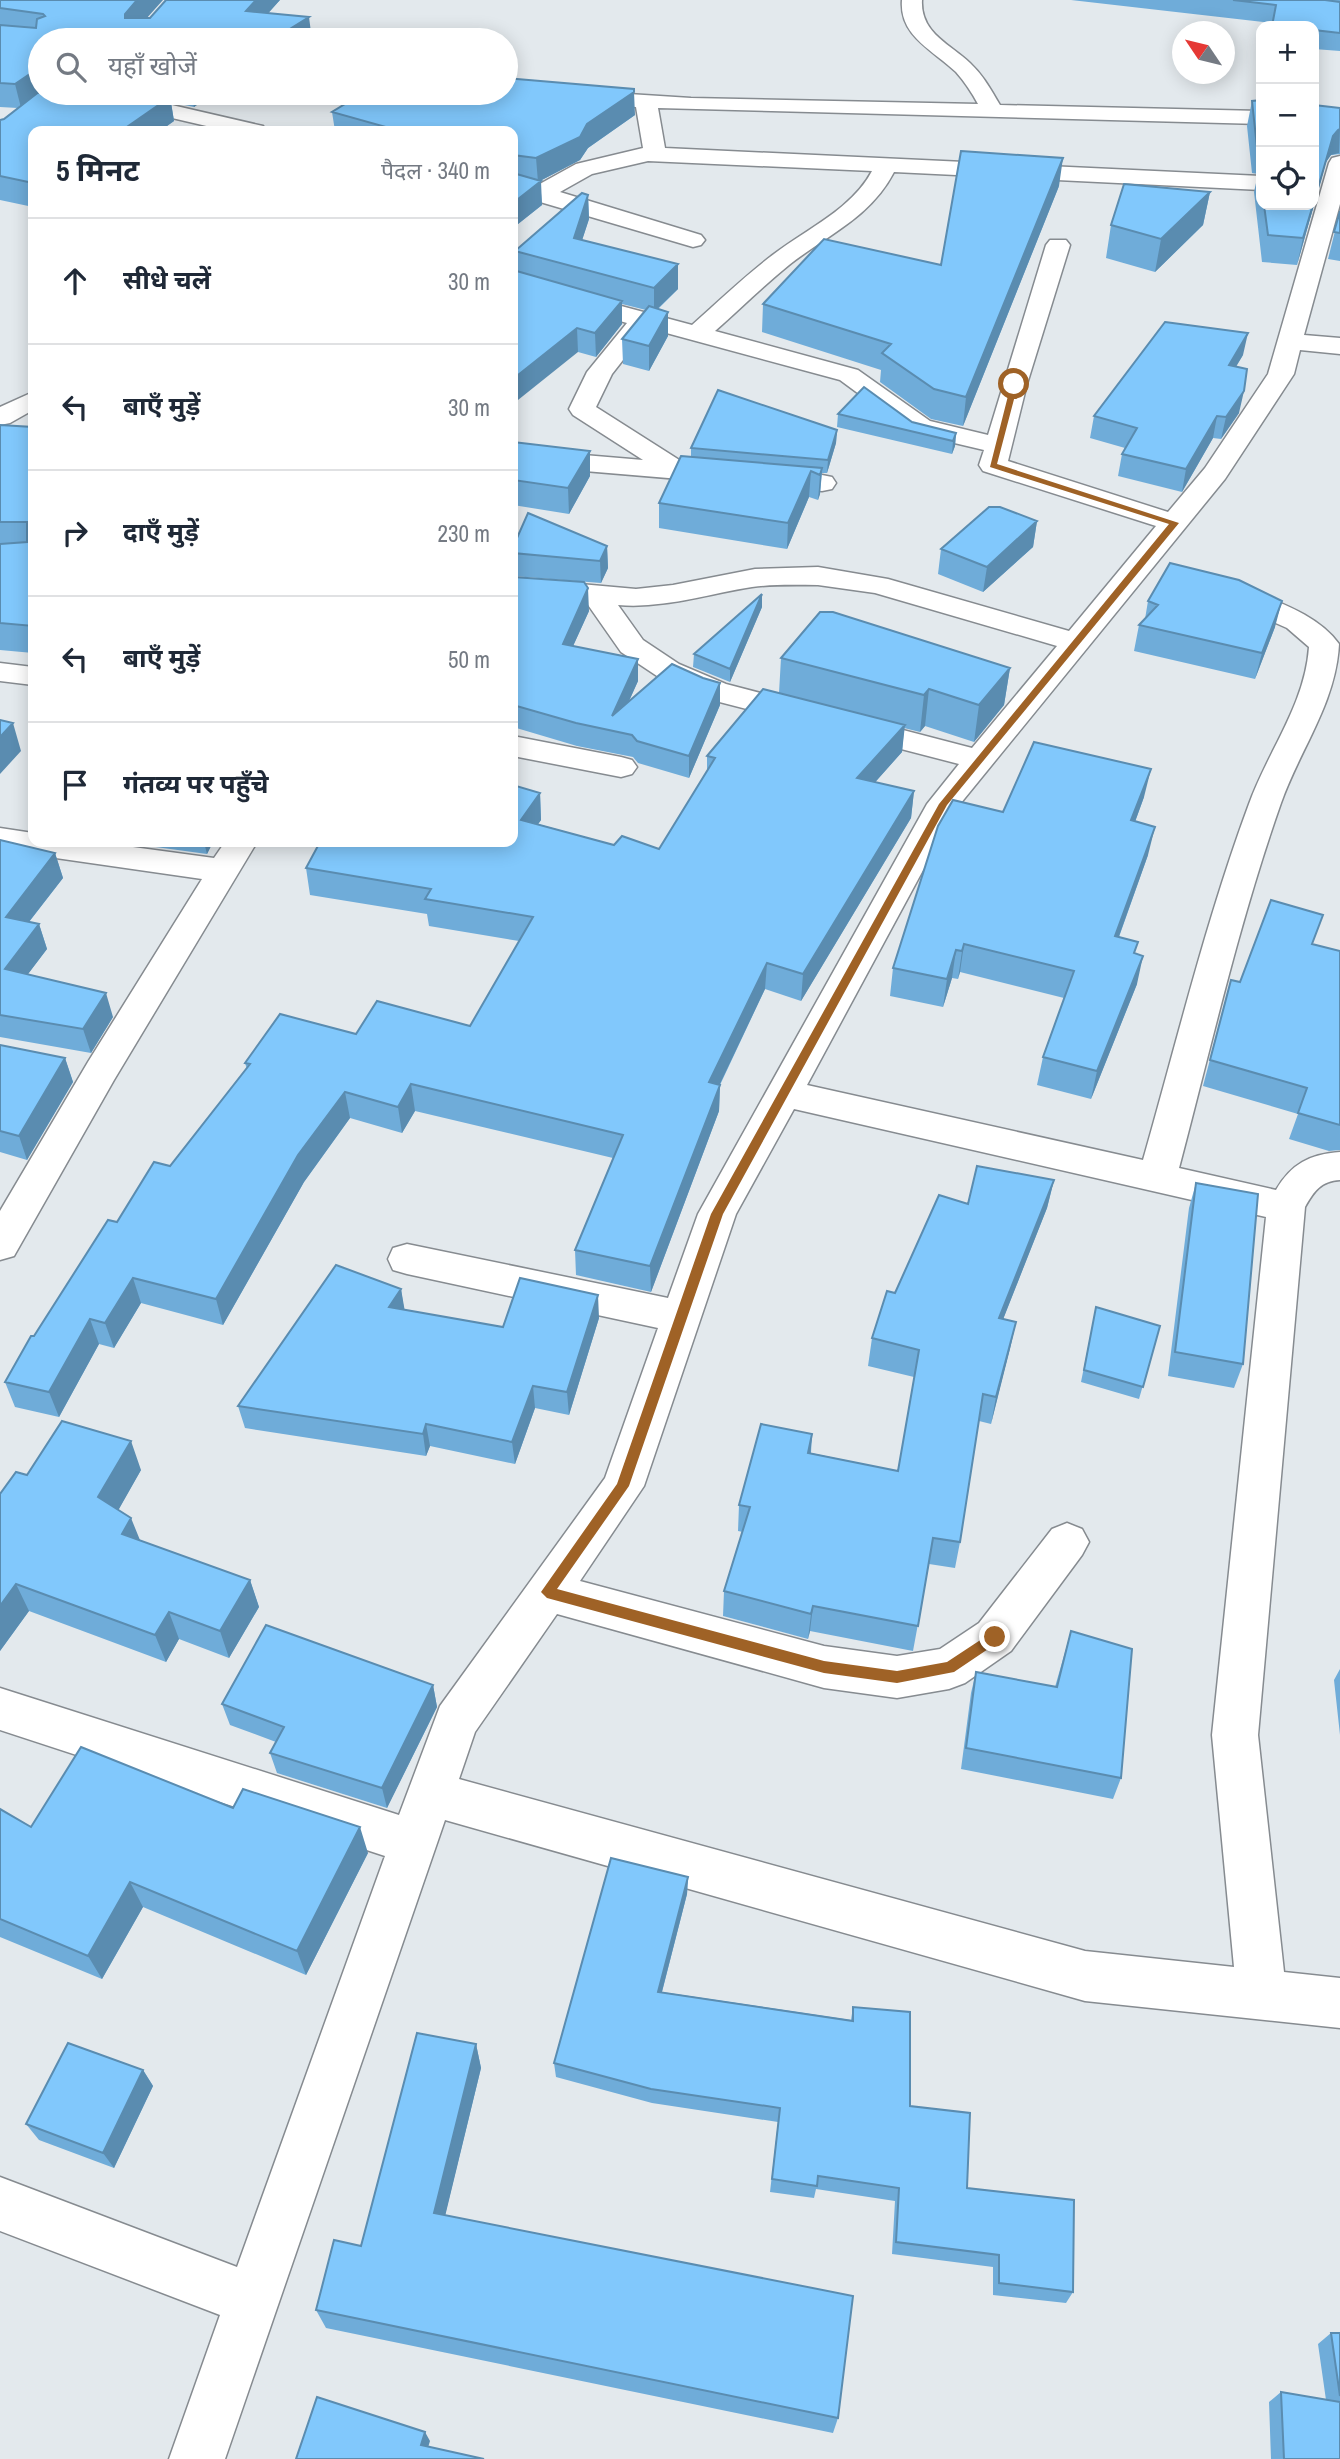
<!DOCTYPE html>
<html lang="hi">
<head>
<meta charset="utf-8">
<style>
	:root { --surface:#fff; --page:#f6f6f7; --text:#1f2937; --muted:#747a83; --line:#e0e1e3 }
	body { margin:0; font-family:"Archivo Narrow","Noto Sans Devanagari",sans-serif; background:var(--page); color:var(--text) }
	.controls { position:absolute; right:21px; top:21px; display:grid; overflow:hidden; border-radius:14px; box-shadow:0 4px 18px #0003 }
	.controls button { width:63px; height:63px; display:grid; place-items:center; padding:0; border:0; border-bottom:2px solid var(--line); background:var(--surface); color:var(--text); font:35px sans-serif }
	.compass { position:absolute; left:1172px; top:21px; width:63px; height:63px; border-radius:50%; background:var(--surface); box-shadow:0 4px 18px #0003; rotate:305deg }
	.stop { position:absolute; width:21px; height:21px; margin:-16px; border:5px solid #9f6226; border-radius:50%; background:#fff }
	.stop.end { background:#9f6226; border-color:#fff; box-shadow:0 2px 7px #0008 }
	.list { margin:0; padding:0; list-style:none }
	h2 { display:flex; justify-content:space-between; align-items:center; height:91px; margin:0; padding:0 28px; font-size:30px }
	h2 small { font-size:23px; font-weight:400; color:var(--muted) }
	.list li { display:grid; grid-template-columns:46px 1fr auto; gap:21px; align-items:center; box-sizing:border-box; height:126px; padding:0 28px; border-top:2px solid var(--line) }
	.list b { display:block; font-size:26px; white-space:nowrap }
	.list em { font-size:23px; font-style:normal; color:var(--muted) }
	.icon { flex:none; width:38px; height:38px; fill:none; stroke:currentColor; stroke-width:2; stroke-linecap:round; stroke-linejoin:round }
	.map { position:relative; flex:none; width:1340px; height:2459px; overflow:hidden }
	.search { position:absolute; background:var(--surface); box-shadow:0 4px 18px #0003; left:28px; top:28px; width:490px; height:77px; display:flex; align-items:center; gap:18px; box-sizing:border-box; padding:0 24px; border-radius:38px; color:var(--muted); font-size:26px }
	.panel { position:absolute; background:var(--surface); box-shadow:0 4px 18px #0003; left:28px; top:126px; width:490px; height:721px; border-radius:14px }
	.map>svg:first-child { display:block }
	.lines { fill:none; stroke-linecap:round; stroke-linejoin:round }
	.street-casing { stroke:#868b90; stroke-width:3 }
	.street { fill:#fff; fill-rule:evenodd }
	.wall { fill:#6facd9 }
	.shaded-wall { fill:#5a8cb0 }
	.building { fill:#81c8fc; stroke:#5a8cb0; stroke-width:2 }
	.route { fill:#9f6226 }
</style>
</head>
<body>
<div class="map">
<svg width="1340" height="2459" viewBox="0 0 1340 2459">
	<rect width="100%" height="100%" fill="#e3e9ed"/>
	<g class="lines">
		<g class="street-casing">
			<path id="street" d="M902,0H922C920,33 950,44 970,63C983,75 991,90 1000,105L1261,111V124L658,108L665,148L1261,176V190L894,172C870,218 827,235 789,265C763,286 740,309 715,331L858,370L930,421L988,435L1046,245L1050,240H1066L1070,245L1027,384L1008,461L1168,512L1205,468L1268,374L1329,163L1332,158L1340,156V204L1304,335L1340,338V354L1300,350L1294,374L1225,479L956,809L807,1085L1143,1160C1177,1041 1206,920 1249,804C1268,751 1305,705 1309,647L1287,628L1220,598L1216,592L1220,586L1230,583L1240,586C1273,601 1317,613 1339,644C1336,703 1300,749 1281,803C1239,922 1211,1047 1179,1168L1276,1190C1291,1164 1310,1154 1340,1152V1180C1321,1181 1314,1191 1305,1207L1258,1735L1284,1972L1340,1978V2028L1085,2001L445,1820L225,2459H169L220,2315L0,2231V2177L237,2267L385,1856L0,1730V1688L399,1815L440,1706L605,1478L658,1328L407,1274L393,1270L388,1259L393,1248L407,1244L668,1298L698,1214L927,804L959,764L704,698L657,676L621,652L586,602L513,596V578L636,589L673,585L755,569L818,567L888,579L1069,631L1156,526L983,471L979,465L984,450L912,433L840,380L648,328L612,374L596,407L684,463L822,475L832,477L836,483L832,489L822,491L513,465V449L643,460L573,415L569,409L587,372L627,323L513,291V277L692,325C719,301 746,275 774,254C808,228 852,209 872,171L648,161L592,174L560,192L701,235L705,240L701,245L693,247L513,194V180L538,185L576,164L643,148L636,107L506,98L496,93H506V86L691,98L978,104C972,93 965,82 956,72C933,50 899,36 902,0ZM818,585L875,593L1057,646L972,748L726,684L679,664L643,640L618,605C663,609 707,594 752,587C774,584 797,585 818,585ZM794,1109L1266,1217L1212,1735L1234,1967L1085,1951L459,1779L475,1732L557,1614L824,1688L897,1698L949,1689L965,1683L1011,1651L1082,1555L1089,1542L1082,1529L1067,1523L1052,1529L979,1623L940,1649L897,1656L824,1646L580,1581L644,1486L736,1214Z
				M83,93H120L263,126L266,131H228L86,98Z
				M33,392V410L10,423L0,425V407Z
				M0,663L33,667V685L0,681Z
				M513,736L621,757L632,760L637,767L632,774L621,777L513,756Z
				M0,828L33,833V842H96L214,858L225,842H257L114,1080L14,1256L0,1260V1211L88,1062L202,879L0,850Z"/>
		</g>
		<use href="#street" class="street"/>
	</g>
	<path class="wall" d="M0,0L147,18L280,0L268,13L40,40V93H231L215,103L204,100L194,107L171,102L174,121L160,131H33V207L0,200V120L4,119L18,108L0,107Z
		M1071,0H1340V51L1314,49V26L1272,23Z
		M1261,100V205H1314L1340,108V154L1331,155L1326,162L1297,265L1262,262L1254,192L1258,174L1252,173L1247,126L1252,101Z
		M332,112L635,115L588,148L580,160L540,181L542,205L513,228V131H335Z
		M1059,186L963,426L931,419L880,382L881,370L762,332L763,304L941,265Z
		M1210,192L1203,225L1155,272L1106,258L1111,225Z
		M588,195L589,219L582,240L678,264V289L658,309L668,312V336L649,371L623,364L622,339L646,310L622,304V324L596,357L578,352L516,271L515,251Z
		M1340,211V261L1328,259Z
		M1243,355L1236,366L1239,413L1221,439L1213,438L1182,492L1118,476L1122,454L1125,448L1090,438L1094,416Z
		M838,414L912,422L956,433L955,446L952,454L837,427Z
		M0,425L33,427V653L0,650Z
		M837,430L836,443L827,473H822L820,494L818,500L809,497L787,549L659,528V503L691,457V448Z
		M513,442L590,451V476L569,514L513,505Z
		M1037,521L1033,547L983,592L938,574L941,549Z
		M607,546L608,568L601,583L513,576V547Z
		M513,577L589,611L573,646L638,681L629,701L720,705L689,778L638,763L633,757L577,746L513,727Z
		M762,594V607L730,682L693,667L694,654Z
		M1148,601L1275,627L1255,679L1134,651L1139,625L1145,619Z
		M781,658L1010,668L1004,705L974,742L925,726L920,732L904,728L902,752L875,782L914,791L911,818L801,1001L765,989L720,1085L719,1111L651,1292L576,1275L575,1250L613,1158L415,1111L402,1133L350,1118L304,1182L223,1325L141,1303L114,1348L99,1344L59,1417L15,1407L5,1382L34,1336L117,1222L170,1166L247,1069L245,1063L356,1034L470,1026L519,941L429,926L427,914L310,895L306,868L513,842L540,793L541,820L538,824L614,845L659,849L707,771V756L779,693Z
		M1144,797L1135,822L1148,855L1119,937L1136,954L1137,984L1091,1099L1037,1085L1043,1057L1064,998L960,972L958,979L952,978L943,1007L890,996L893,968L1003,812Z
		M0,840L55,853L63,878L29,922L39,924L47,949L27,975L113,1017L91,1053L0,1037Z
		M119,842H213L207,854Z
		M1313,945L1340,951V1150L1329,1151L1289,1139L1298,1114L1203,1086L1231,980L1240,982Z
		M0,1045L65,1058L73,1082L27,1160L0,1152Z
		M1054,1180L1047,1208L1003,1319L1016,1322L991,1424L979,1421L960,1542L955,1568L929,1564L913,1651L810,1631L808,1639L723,1616L724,1591L743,1532L738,1531L739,1505L812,1434L811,1453L898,1471L914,1377L868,1366L872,1338L895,1293L968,1204Z
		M1196,1183L1243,1364L1234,1388L1168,1376L1189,1208Z
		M401,1289L404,1310L503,1327L599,1318L569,1415L535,1408L515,1464L430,1446L426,1456L245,1428L238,1406Z
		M1096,1307L1160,1326L1139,1399L1081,1382Z
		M141,1470L118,1510L140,1541L250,1580L259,1607L229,1658L179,1639L166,1662L29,1611L0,1651L27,1475Z
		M1071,1631L1121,1778L1113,1799L961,1769L971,1693L976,1672L1055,1687Z
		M1340,1669V1735L1334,1680Z
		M433,1685L437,1707L387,1808L277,1773L270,1753L276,1742L230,1725L222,1704Z
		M233,1808L368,1853L306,1975L143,1907L102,1979L0,1937V1809L31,1827Z
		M688,1877L687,1894L662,1992L851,2020L853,2007L910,2106L967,2188L1073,2292L1066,2303L993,2295V2267L892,2254L895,2201L816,2189L814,2198L770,2192L778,2122L652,2103L556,2077L554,2063Z
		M476,2044L481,2068L445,2215L838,2418L833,2433L326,2328L316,2310L361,2246Z
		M143,2070L153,2086L114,2168L39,2140L26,2124Z
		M1331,2333H1340V2459H1271L1269,2402L1281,2392L1326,2400L1318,2344Z"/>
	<path class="shaded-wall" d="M137,0H163L129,38L125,14Z
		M256,0H280L249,35L246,11Z
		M309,17L312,40H272Z
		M39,67L40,72V93L21,108L15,84Z
		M634,92L635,115L588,148L580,160L538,182L536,158Z
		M191,93H202L204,100L194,107Z
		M213,93H231L215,103Z
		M170,97L174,121L160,131H121Z
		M1340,129L1339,153L1331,155L1326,162L1297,265L1303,238L1333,136L1338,130Z
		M1063,158L1059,186L963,426L966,397Z
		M541,181L542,205L513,228V203Z
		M1210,192L1203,225L1155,272L1161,239Z
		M588,195L589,219L575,262L574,238Z
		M678,264V289L654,312V288Z
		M622,301V324L596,357L595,333Z
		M668,312V336L649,371V346Z
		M577,328L578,352L513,404V379Z
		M1248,333L1243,355L1224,387L1229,365Z
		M1244,391L1239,413L1221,439L1226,417Z
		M1217,416L1213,438L1182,492L1186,469Z
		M837,430L836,443L827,473L828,460Z
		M956,433L955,446L952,454L953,441Z
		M590,451V476L569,514L568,488Z
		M822,468L820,494L818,500L820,475Z
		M811,471L809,497L787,549L788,523Z
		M1037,521L1033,547L983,592L987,567Z
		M607,546L608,568L601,583L600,561Z
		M588,588L589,611L564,666L563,644Z
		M762,594V607L730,682V669Z
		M1282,601L1275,627L1255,679L1262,653Z
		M638,659V681L615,732L612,716Z
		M1010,668L1004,705L974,742L979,705Z
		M720,683V705L689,778V756Z
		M929,689L925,726L920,732L924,695Z
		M13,723L21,751L0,774V737Z
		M905,725L902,752L855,805L857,778Z
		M1151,769L1144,797L1125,849L1131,820Z
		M914,791L911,818L801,1001L803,974Z
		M540,793L541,820L522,847L521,820Z
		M1155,827L1148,855L1109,964L1115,936Z
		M204,842H213L207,854Z
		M55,853L63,878L14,941L6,917Z
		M39,924L47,949L13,994L5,969Z
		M964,944L960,972L958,979L962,951Z
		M956,950L952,978L943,1007L947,979Z
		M1143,956L1137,984L1091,1099L1097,1071Z
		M767,963L765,989L708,1109L709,1082Z
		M106,993L113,1017L91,1053L83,1029Z
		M65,1058L73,1082L27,1160L19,1136Z
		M411,1084L415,1111L402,1133L398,1107Z
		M720,1085L719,1111L651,1292L650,1266Z
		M345,1092L350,1118L304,1182L223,1325L216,1299L298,1155Z
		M1054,1180L1047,1208L993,1345L999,1318Z
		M133,1278L141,1303L114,1348L105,1323Z
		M401,1289L405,1312L389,1307Z
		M598,1295L599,1318L569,1415L567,1392Z
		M90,1319L99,1344L59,1417L49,1392Z
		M1016,1322L1010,1349L991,1424L996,1397Z
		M533,1386L535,1408L515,1464L512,1442Z
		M426,1424L430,1446L426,1456L423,1434Z
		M812,1434L810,1460L808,1453Z
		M131,1441L141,1470L110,1525L98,1497Z
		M131,1518L142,1545L122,1534Z
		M250,1580L259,1607L229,1658L220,1631Z
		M16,1584L29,1611L0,1651V1606Z
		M813,1606L810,1631L808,1639L811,1614Z
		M169,1612L179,1639L166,1662L155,1635Z
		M433,1685L437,1707L387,1808L382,1788Z
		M360,1827L368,1853L306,1975L297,1951Z
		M688,1877L687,1894L658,2007V1992Z
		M130,1882L143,1907L102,1979L88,1956Z
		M476,2044L481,2068L441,2233L434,2213Z
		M143,2070L153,2086L114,2168L103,2153Z
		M425,2432L430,2441L426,2454L421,2445Z"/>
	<path class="building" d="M0,0H137L125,14V18H150L166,0H256L246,11L309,17L272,40H40V67L15,84L0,83V25L36,28L37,19L45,16L43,14L0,8Z
		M1233,0H1325L1340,2V33L1314,30V26H1272L1276,5Z
		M506,78L634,89V92L587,124L580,137L536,158L513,155V131H379L386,127L332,112L363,93H506Z
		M40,91V93H153L170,97L121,131H33V183L0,176V120L4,119Z
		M1261,100V148L1257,147L1252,101Z
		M1314,105L1340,108V129L1338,130L1333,136L1314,202Z
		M961,151L1063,158L966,397L934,389L882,353L891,344L763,304L824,239L941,265Z
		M513,173L541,181L513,203Z
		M1124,184L1210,192L1161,239L1111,225Z
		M582,193L588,195L574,238L678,264L654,288L515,251Z
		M1264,205H1313L1303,238L1268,235Z
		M1340,211V233L1334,232Z
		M513,270L622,301L595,333L577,328L513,379Z
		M649,306L668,312L649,346L622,339Z
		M1165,322L1248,333L1229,365L1247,369L1244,391L1226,417L1217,416L1186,469L1122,454L1137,428L1094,416Z
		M864,387L912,422L956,433L953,441L838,414Z
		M718,390L837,430L828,460L691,448Z
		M0,425L33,427V626L0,623V544L27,542V522H0Z
		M513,442L590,451L568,488L513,480Z
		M681,456L822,468L820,475L811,471L788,523L659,503Z
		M989,507H1000L1037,521L987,567L941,549Z
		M528,513L607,546L600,561L513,553V547Z
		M1170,563L1239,580L1282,601L1262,653L1139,625L1158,605L1148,601Z
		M513,577L584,582L588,588L563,644L638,659L612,716L672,664L703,678L720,683L689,756L637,741L632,735L576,723L513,705Z
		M762,594L730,669L694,654Z
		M820,612H833L1010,668L979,705L929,689L924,695L781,658Z
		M763,689L905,725L857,778L914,791L803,974L767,963L709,1082L720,1085L650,1266L575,1250L623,1135L411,1084L398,1107L345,1092L298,1155L216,1299L133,1278L105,1323L90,1319L49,1392L5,1382L31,1336H34L108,1220L117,1222L154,1162L170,1166L250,1064L245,1063L280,1014L356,1034L377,1001L470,1026L533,917L425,899L431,889L306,868L320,842H513V785L540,793L521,820L614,845L622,836L659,849L715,758L707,756Z
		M0,720L13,723L0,737Z
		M1034,742L1151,769L1131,820L1155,827L1115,936L1138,942L1134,953L1143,956L1097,1071L1043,1057L1074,971L964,944L962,951L956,950L947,979L893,968L938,826L953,800L1003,812Z
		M0,840L55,853L6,917L39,924L5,969L106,993L83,1029L0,1015Z
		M1271,900L1323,915L1312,944L1340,951V1125L1298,1113L1307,1088L1210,1060L1231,980L1240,982Z
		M0,1045L65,1058L19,1136L0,1131Z
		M977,1166L1054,1180L999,1318L1016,1322L996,1397L983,1394L960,1542L933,1538L918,1626L813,1606L811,1614L724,1591L750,1507L739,1505L761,1424L812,1434L808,1453L898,1471L919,1350L872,1338L887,1291L895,1293L939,1195L968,1204Z
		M1196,1183L1258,1194L1243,1364L1175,1352Z
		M336,1265L401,1289L389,1307L503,1327L520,1278L598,1295L567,1392L533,1386L512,1442L426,1424L423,1434L238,1406Z
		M1096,1307L1160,1326L1143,1387L1084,1370Z
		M62,1421L131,1441L98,1497L131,1518L122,1534L250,1580L220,1631L169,1612L155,1635L16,1584L0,1606V1494L16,1472L27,1475Z
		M266,1625L433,1685L382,1788L270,1753L284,1727L222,1704Z
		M1071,1631L1132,1649L1121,1778L966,1748L976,1672L1057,1687Z
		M81,1747L233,1808L243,1789L360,1827L297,1951L130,1882L88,1956L0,1919V1809L31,1827Z
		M611,1858L688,1877L658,1992L853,2021V2007L910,2012V2106L970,2113L967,2188L1074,2200L1073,2292L999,2283V2255L896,2242L899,2188L818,2176L817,2186L772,2179L780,2108L651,2089L554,2063Z
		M417,2033L476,2044L434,2213L853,2296L838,2418L316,2310L334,2240L361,2246Z
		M68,2043L143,2070L103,2153L26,2124Z
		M1331,2333H1340V2396Z
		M1281,2392L1340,2402V2459H1284Z
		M317,2397L425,2432L421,2445L484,2459H296Z"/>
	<path class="route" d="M1014,381L1018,384L997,464L1179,523L947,805L723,1214L629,1486L557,1589L824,1661L897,1671L947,1662L991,1633H1000V1641L954,1672L897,1683L824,1673L547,1598L541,1592L617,1484L711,1214L939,804L1169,524L990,467L1011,384Z"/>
</svg>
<div class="controls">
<button>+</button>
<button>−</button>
<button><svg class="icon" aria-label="locate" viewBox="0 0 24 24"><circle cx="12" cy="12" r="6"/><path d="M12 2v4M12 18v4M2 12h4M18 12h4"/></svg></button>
</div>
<svg class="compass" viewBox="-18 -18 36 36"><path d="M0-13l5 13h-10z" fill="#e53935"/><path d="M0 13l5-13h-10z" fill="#747a83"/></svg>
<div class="stop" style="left:1014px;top:384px"></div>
<div class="stop end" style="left:995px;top:1637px"></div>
<div class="search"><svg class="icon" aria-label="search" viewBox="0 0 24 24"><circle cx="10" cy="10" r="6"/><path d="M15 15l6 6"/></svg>यहाँ खोजें</div>
<section class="panel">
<h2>5 मिनट<small>पैदल · 340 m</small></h2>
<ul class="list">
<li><svg class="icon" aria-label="ahead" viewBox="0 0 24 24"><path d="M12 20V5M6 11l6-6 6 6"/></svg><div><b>सीधे चलें</b></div><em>30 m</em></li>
<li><svg class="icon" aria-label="left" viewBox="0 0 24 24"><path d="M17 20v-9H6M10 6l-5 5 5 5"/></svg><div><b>बाएँ मुड़ें</b></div><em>30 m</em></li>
<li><svg class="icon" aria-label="right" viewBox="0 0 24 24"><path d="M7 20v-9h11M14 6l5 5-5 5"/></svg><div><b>दाएँ मुड़ें</b></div><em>230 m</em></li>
<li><svg class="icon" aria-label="left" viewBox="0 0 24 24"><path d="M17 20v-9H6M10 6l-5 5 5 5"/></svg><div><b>बाएँ मुड़ें</b></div><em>50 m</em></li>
<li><svg class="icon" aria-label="arrive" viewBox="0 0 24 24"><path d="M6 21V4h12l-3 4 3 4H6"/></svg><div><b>गंतव्य पर पहुँचे</b></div></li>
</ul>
</section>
</div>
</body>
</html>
